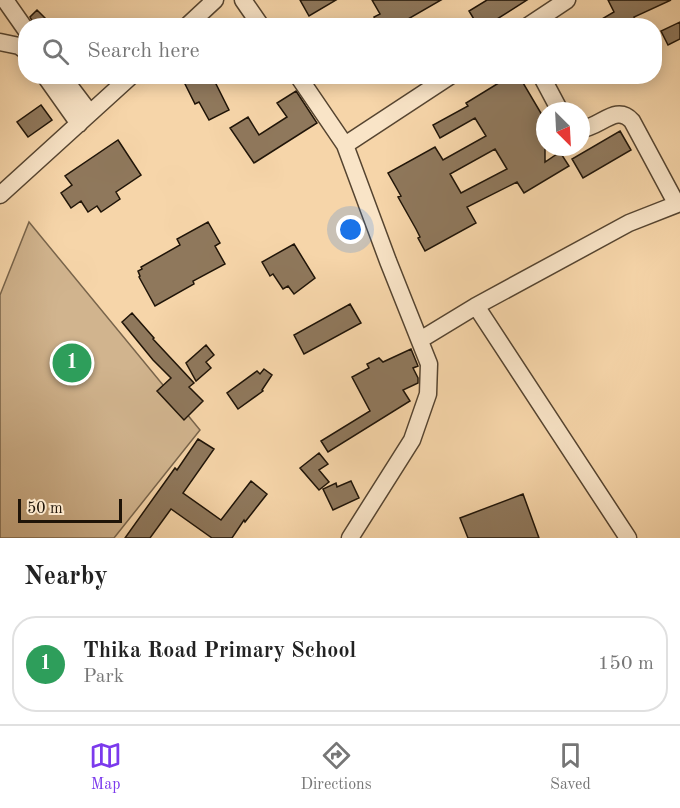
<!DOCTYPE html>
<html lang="en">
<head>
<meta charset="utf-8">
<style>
	:root { --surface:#fff; --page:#f6f6f6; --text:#222; --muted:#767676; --line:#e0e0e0; --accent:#7c3aed }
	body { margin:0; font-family:"Old Standard TT",serif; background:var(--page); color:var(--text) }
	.compass { position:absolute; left:536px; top:102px; width:54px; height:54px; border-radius:50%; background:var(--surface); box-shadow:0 3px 15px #0003; rotate:156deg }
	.scale { position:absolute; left:18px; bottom:15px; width:104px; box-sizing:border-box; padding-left:6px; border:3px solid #1f1408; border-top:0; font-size:16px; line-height:21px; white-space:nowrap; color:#1f1408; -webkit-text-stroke:4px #f9e4c7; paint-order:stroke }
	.you { position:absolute; left:351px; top:230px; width:21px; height:21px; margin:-15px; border:4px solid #fff; border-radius:50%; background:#1a73e8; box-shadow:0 0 0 9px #1a73e833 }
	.badge { display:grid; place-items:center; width:39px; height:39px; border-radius:50%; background:var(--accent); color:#fff; font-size:20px; font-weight:700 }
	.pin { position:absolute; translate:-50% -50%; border:3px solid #fff; box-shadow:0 2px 6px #0006 }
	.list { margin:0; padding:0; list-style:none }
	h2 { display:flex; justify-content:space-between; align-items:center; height:78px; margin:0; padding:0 24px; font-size:26px }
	h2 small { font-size:20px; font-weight:400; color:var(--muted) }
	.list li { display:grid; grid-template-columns:39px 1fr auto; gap:18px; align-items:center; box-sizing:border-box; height:96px; margin:0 12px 12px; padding:0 12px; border:2px solid var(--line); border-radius:24px }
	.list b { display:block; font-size:22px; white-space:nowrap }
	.list p { margin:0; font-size:20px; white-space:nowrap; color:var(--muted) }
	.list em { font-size:20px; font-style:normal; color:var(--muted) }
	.icon { flex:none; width:33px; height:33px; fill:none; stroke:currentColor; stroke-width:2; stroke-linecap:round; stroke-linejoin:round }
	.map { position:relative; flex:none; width:680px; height:538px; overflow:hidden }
	.search { position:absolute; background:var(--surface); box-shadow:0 3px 15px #0003; left:18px; right:18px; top:18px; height:66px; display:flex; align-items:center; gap:15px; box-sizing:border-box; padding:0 21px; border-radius:24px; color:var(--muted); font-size:22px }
	.sheet { height:186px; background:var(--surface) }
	nav { display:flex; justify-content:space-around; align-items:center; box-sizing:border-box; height:84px; border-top:2px solid var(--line); background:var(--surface); font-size:16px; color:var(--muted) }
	nav a { display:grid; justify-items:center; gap:3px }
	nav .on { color:var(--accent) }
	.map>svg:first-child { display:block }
	.green { fill:#d1b48e; stroke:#78644b; stroke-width:1.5 }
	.building { fill:#8f785c; stroke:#1f1408; stroke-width:1.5; fill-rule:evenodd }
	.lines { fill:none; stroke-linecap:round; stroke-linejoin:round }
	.minor-casing { stroke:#554430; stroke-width:19 }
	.minor { stroke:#f9e4c7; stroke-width:16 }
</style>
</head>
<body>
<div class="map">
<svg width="680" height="538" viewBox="0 0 680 538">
	<rect width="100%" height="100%" fill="#f6d5a9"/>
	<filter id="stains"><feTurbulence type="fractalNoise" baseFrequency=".00333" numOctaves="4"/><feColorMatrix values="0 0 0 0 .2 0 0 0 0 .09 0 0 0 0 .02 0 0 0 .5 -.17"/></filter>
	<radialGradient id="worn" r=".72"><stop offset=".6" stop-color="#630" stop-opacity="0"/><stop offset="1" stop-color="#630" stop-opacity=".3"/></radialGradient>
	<path class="green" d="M29,222L200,430L114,538H0V295Z"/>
	<path class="building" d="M300,0H336L309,16Z
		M372,0H441L396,26H379L374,17L380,14Z
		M487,0H527L486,26H478L469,11Z
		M608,0H671L634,17L636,21L627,26H590L614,12Z
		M37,10L53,26H35L30,17Z
		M680,22V39L668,45L661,31Z
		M181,76H212L229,110L209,120L199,102L195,104Z
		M510,76H519L545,120V162L560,152L569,166L524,193L517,182L467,207L476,223L425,251L418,238L420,237L416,229L398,197L401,196L388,173L435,147L443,160L486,136L475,118L440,138L433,125L468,106L466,103ZM495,149L507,169L461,193L450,174Z
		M296,91L317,123L254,163L230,128L248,117L259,135L287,117L277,103Z
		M41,105L52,120L28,137L17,122Z
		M620,131L631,150L583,178L572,159Z
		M118,140L141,175L116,192L120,199L101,212L97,206L88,212L81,201L71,208L61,193L72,185L65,176Z
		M208,222L220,243L215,246L225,264L193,281L194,284L155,306L139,277L140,276L138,271L142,269L141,267L180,245L177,239Z
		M294,244L315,278L294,294L288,286L283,289L273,274L270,276L262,262Z
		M350,304L361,323L304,354L294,335Z
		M132,313L154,338L153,339L194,383L189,387L203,401L184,420L157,391L171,378L153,360L122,322Z
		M206,345L214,355L206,362L211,368L196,381L186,363Z
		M411,349L418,366L413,368L418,378V383L403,390L410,401L328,452L321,441L370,411L352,377L369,368L367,364L379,358L383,362Z
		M264,369L272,375L262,390L263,391L238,409L227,393L257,371L260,374Z
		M198,439L214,449L183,493L221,520L251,481L267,494L245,522L244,520L232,538H212L171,509L150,538H125L175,468L177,470Z
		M319,453L328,464L319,470L329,482L319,490L300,468Z
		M351,481L359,498L333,510L323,489L336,483L337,487Z
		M523,494L539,538H468L460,518Z"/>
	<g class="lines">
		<g class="minor-casing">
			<path id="minor" d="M5,0L26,30
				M243,0L261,26
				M187,26L215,0
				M528,26L567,0
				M0,42L19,46L26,51
				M45,76L79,124
				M62,76L90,113
				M298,76L345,145L388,261L429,364L428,394L412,440L350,538
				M543,79L560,111
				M581,129C600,128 616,103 632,121L676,203
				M345,145L450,76
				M0,195L131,76
				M476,306L628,538
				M420,340L476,306L629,223L680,203"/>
		</g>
		<use href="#minor" class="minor"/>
	</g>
	<rect width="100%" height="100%" filter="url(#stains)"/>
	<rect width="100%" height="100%" fill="url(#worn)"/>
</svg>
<svg class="compass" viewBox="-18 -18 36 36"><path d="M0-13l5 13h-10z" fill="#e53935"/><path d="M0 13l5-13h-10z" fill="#767676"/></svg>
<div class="scale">50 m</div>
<div class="you"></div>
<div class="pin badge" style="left:72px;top:363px;background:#2e9e5b">1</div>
<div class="search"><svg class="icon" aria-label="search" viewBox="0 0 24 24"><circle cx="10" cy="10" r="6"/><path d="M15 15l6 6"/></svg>Search here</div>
</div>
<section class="sheet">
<h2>Nearby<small></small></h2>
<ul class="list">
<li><span class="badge" style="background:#2e9e5b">1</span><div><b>Thika Road Primary School</b><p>Park</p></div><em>150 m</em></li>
</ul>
</section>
<nav>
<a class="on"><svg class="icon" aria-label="map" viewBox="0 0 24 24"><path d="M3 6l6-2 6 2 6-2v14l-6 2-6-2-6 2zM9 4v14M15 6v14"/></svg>Map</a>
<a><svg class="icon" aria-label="directions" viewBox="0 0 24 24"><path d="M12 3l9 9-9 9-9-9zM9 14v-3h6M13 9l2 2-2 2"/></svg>Directions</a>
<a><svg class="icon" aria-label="saved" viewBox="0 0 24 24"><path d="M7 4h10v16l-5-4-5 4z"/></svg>Saved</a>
</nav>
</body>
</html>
